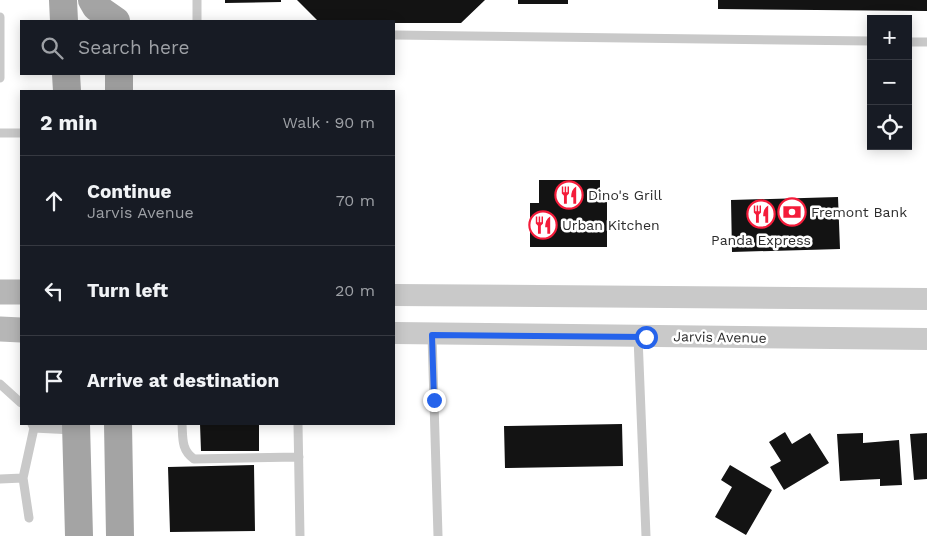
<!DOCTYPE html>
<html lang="en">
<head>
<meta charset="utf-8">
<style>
	:root { --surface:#171b24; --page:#20242c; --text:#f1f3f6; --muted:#9ea1a6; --line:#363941 }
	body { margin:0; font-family:"Work Sans",sans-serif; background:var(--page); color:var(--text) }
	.controls { position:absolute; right:15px; top:15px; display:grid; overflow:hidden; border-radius:0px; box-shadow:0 2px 12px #0003 }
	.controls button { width:45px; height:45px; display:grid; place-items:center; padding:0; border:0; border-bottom:1px solid var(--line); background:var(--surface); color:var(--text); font:25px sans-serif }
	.stop { position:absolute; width:15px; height:15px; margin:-11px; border:4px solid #2563eb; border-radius:50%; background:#fff }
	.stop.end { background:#2563eb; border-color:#fff; box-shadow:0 1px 5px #0008 }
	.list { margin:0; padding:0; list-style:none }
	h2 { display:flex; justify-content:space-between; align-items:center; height:65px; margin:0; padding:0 20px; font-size:21px }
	h2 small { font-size:16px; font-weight:400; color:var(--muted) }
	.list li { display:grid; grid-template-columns:32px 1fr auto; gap:15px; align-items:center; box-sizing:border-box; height:90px; padding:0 20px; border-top:1px solid var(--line) }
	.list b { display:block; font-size:19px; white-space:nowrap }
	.list p { margin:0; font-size:16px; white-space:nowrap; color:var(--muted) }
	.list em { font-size:16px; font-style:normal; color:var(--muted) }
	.icon { flex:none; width:28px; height:28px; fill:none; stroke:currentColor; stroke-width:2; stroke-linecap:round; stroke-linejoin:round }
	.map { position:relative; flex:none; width:927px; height:536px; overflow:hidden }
	.search { position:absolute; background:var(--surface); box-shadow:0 2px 12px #0003; left:20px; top:20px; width:375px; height:55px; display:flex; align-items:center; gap:12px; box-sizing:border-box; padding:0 18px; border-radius:0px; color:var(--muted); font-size:19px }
	.panel { position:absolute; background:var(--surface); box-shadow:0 2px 12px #0003; left:20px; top:90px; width:375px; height:335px; border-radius:0px }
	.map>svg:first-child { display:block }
	.building { fill:#131313 }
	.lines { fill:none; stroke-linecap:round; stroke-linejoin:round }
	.service { stroke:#c9c9c9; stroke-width:9 }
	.tertiary { stroke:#c9c9c9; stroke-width:22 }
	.secondary { stroke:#b6b6b6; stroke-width:25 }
	.primary { stroke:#a4a4a4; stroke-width:28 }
	.route { stroke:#2563eb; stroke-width:6 }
	.labels { text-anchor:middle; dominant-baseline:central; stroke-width:5; stroke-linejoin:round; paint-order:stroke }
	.poi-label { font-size:14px; fill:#2c2c2c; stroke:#fff; text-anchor:start }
	.street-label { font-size:14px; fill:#2c2c2c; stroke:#fff }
</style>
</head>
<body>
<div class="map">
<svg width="927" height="536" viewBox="0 0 927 536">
	<rect width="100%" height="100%" fill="#fff"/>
	<path class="building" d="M225,0H281V2L225,3Z
		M297,0H485L461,23H394V21H318Z
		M518,0H568V4H518Z
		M718,0H927V11L718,9Z
		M539,180H600V202H607V247H530V203H539Z
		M838,197L840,249L732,252L731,200Z
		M200,424H259V451H201Z
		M622,424L623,466L505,468L504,426Z
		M785,432L792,444L810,433L829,463L784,490L770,467L781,461L769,442Z
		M863,433V443L899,440L902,485L880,486V479L840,481L837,434Z
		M927,433V479L914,480L910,434Z
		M254,465L255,531L170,532L168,467Z
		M730,465L772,490L746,535L715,517L732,487L721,480Z"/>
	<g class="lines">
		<path class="service" d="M0,17V78
			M197,21V0
			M394,35L871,41
			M908,42H927
			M0,133H21
			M432,335L438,536
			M638,337L646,536
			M0,384L21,403
			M32,424L34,428L73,430
			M182,424C183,438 181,450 194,459L299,457
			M298,424L300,536
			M0,479L23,478
			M29,518L23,478L34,428"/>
		<path class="tertiary" d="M394,295L927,299
			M394,333L927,339"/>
		<path class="secondary" d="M0,292H21
			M0,329L21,330"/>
		<path class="primary" d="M63,0L64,21
			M92,0L96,7L116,21
			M66,74L67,91
			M119,74V91
			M76,424L79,536
			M118,424L120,536"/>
	</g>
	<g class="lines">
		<path class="route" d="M434,400L432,335L646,337"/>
	</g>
	<defs>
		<g id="restaurant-ring" transform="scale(1.4375)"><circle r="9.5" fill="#fff" stroke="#f41c3a" stroke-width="1.5"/><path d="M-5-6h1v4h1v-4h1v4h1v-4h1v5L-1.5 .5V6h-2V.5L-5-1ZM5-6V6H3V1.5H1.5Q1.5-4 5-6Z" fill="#f41c3a"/></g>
		<g id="bank-ring" transform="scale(1.4375)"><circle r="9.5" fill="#fff" stroke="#f41c3a" stroke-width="1.5"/><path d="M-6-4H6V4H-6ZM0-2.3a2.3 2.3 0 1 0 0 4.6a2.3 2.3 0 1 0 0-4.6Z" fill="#f41c3a"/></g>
	</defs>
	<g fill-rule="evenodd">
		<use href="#restaurant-ring" x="569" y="195"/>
		<use href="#bank-ring" x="792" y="212"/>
		<use href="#restaurant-ring" x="761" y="214"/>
		<use href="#restaurant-ring" x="543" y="225"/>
	</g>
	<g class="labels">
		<g class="poi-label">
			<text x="588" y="195">Dino's Grill</text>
			<text x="811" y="212">Fremont Bank</text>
			<text x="562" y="225">Urban Kitchen</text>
			<text x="761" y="240" text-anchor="middle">Panda Express</text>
		</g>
		<g class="street-label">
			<text transform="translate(720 337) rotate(1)">Jarvis Avenue</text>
		</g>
	</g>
</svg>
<div class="controls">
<button>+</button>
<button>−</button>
<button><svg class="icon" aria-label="locate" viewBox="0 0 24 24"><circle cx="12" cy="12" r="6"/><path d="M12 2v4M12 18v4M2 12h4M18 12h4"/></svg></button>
</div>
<div class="stop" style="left:646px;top:337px"></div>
<div class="stop end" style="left:434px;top:400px"></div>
<div class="search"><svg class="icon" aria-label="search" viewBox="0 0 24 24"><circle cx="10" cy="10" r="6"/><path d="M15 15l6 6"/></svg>Search here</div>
<section class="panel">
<h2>2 min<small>Walk · 90 m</small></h2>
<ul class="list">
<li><svg class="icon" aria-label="ahead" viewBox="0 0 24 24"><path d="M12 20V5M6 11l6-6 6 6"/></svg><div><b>Continue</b><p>Jarvis Avenue</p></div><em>70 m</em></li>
<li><svg class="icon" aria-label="left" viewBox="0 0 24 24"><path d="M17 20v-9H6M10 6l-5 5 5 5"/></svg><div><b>Turn left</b></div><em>20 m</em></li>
<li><svg class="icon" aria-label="arrive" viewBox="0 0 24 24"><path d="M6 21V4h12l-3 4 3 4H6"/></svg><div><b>Arrive at destination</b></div></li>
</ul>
</section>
</div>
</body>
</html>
